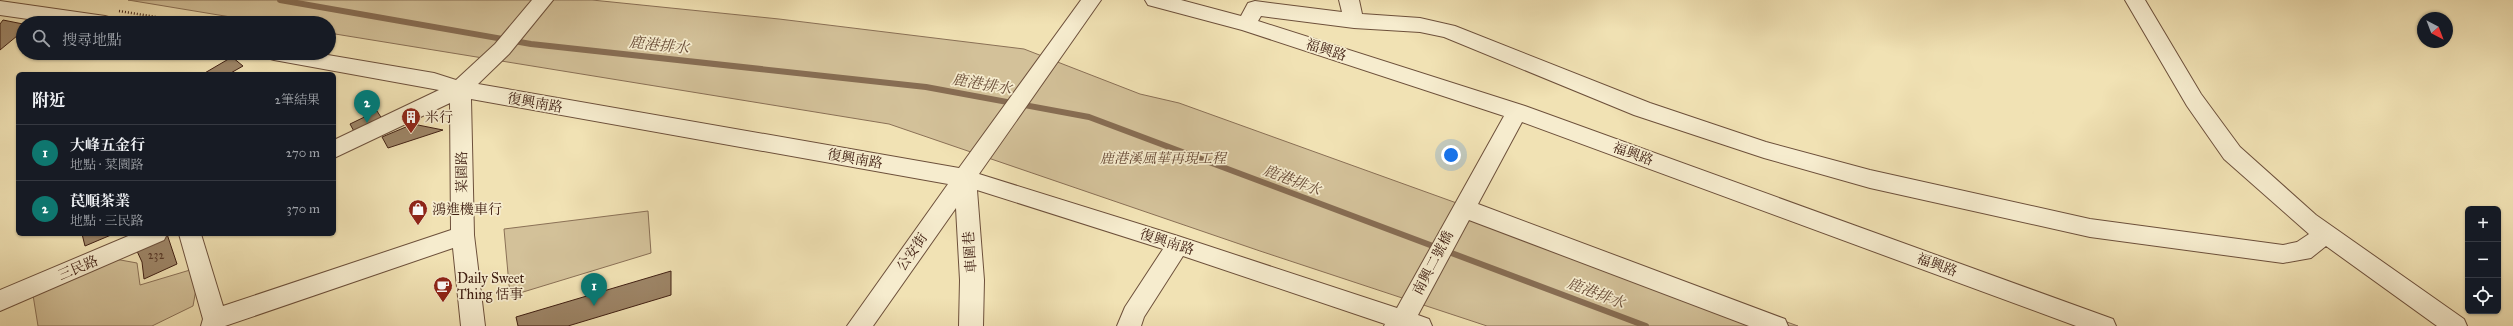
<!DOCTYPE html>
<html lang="zh-TW">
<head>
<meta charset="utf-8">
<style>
	:root { --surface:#171b24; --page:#20242c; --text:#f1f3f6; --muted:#9ea1a6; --line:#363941; --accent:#0f766e }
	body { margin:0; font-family:"IM FELL Great Primer","Noto Serif TC",serif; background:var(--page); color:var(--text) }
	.controls { position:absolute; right:12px; bottom:12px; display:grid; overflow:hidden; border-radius:6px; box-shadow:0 1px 3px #0004 }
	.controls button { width:36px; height:36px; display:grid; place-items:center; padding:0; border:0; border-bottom:1px solid var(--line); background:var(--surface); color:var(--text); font:20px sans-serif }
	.compass { position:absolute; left:2417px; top:12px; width:36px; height:36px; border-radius:50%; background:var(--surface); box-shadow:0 1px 3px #0004; rotate:138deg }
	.you { position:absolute; left:1451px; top:155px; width:14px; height:14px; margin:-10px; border:3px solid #fff; border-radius:50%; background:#1a73e8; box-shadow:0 0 0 6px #1a73e833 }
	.badge { display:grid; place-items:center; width:26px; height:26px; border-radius:50%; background:var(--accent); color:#fff; font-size:13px; font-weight:700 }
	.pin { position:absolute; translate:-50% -33px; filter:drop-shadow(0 1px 2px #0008) }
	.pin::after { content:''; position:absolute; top:21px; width:14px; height:12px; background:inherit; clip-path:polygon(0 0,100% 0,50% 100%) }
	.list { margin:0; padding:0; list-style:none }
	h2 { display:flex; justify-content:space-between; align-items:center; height:52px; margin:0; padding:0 16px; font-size:17px }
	h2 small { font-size:13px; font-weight:400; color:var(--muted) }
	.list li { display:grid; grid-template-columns:26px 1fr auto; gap:12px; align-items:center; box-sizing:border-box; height:56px; padding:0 16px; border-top:1px solid var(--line) }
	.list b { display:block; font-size:15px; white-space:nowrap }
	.list p { margin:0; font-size:13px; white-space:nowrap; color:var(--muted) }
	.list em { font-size:13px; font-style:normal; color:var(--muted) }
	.icon { flex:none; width:22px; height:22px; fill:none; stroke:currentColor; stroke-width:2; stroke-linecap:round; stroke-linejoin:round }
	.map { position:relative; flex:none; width:2513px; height:326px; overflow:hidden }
	.search { position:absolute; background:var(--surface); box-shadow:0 1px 3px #0004; left:16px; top:16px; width:320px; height:44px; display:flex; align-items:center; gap:10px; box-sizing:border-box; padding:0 14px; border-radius:22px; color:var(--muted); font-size:15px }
	.panel { position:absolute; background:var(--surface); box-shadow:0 1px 3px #0004; left:16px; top:72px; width:320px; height:164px; border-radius:6px }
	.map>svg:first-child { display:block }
	.green { fill:#d3c199; stroke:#8a7056 }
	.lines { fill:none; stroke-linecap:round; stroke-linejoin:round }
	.stream { stroke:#876d53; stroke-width:6 }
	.building { fill:#9d8567; stroke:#412013 }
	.minor-casing { stroke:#6d503b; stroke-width:2 }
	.path { stroke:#412013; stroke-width:2.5; stroke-dasharray:1 2; stroke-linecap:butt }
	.minor { fill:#f6ecce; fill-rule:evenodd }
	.labels { text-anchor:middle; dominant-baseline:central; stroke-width:3.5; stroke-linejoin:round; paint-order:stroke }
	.number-label { font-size:12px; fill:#583928 }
	.street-label { font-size:14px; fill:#412013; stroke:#f6ecce }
	.poi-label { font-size:14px; fill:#412013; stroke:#f6ecce; text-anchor:start }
	.park-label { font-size:14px; font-style:italic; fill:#664834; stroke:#f6ecce }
	.water-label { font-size:15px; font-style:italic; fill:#6a4d38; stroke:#f6ecce }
</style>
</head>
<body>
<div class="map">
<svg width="2513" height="326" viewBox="0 0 2513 326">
	<rect width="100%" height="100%" fill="#f1e2b4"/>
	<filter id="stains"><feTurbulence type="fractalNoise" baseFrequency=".005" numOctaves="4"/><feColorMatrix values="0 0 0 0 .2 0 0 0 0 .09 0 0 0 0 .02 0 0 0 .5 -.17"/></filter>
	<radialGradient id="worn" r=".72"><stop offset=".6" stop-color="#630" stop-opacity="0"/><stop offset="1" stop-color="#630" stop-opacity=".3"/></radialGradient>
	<path class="green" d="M128,0H592L779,19L1024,49L1140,94L1179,103L1798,326H1487L1260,251L889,124L329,33V23H267Z
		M648,211L651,253L510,296L504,229Z
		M115,259L137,263L140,285L200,267L193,306L152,326H38L33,295Z"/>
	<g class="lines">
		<path class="stream" d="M280,0L531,44L926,87L1089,117L1646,326"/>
	</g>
	<path class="building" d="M3,20L23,24V31L0,50V24Z
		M232,57L243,66L229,74H203Z
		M377,111L384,122L356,135L350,124Z
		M413,124L443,130L388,148L382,137Z
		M82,234H110L111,235L85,246Z
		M167,234L177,264L144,279L142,262L136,249Z
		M671,271V295L568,326H518L516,317Z"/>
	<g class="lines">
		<g class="minor-casing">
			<path id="minor" d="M532,0H553L509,54L478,84L959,168L1081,0H1101L979,174L1178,236L1397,308L1504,116L1242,30L1148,5L1145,0H1181L1241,16L1248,3L1255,1L1342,12L1339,0H1359L1362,14L1420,18L1455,26L1650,103L1766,142L1870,170L2090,219L2283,245L2297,242L2309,234L2224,159L2187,106L2125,0H2145L2201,94L2240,147L2316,215L2464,319L2467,326H2437L2326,246L2311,258L2283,263L2090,237L1870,188L1764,158L1634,115L1444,37L1420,32L1354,28L1261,16L1258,21L1525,106L2113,319L2116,326H2076L1522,122L1478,204L1785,319L1788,326H1749L1469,220L1418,315L1429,319L1432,326H1384L1385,324L1183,256L1144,317L1141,326H1117L1125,307L1163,249L977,190L984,280L983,326H959L960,280L956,208L873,326H847L948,184L471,99L474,235L485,326H461L453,248L225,326H201L203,319L179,234H201L223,306L451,230L450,103L334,158V140L439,90L274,60L267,58L264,53H316L434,73L456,80L495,44Z
				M0,1L105,16L112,18L115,23H56L0,15Z
				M133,234H167L164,240L0,311V290Z"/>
		</g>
		<path class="path" d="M119,11L193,23"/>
		<use href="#minor" class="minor"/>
	</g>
	<defs>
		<g id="building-pin" transform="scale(1)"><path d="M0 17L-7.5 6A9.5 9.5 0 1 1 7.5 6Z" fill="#8f2418" stroke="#f6ecce"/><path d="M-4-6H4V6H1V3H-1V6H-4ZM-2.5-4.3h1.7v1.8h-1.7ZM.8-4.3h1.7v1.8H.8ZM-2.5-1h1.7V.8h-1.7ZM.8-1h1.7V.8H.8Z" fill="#fff"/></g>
		<g id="shop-pin" transform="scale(1)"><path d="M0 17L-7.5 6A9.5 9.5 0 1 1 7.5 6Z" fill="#8f2418" stroke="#f6ecce"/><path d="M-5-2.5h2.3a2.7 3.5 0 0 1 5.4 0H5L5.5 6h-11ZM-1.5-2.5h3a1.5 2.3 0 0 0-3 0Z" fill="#fff"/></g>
		<g id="cafe-pin" transform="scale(1)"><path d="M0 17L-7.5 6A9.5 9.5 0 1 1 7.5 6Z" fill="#8f2418" stroke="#f6ecce"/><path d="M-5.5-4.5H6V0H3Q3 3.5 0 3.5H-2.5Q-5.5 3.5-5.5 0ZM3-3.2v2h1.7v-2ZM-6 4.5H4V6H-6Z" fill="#fff"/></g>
	</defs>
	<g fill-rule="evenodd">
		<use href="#building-pin" x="411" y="117"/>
		<use href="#shop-pin" x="418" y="209"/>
		<use href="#cafe-pin" x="443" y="286"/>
	</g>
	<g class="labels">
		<g class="number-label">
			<text x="156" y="255">232</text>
		</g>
		<g class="street-label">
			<text transform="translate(1326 50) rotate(18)">福興路</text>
			<text transform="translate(535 103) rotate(10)">復興南路</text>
			<text transform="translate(1633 154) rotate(20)">福興路</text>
			<text transform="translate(855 159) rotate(10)">復興南路</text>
			<text transform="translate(462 172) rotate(-91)">菜園路</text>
			<text transform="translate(1167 242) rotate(18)">復興南路</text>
			<text transform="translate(912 252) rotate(-55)">公安街</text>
			<text transform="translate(970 252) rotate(-94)">車圍巷</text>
			<text transform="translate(1433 263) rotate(-62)">南興二號橋</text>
			<text transform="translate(1937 265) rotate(20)">福興路</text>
			<text transform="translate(78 268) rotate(-23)">三民路</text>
		</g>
		<g class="poi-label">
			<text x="425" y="117">米行</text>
			<text x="432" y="209">鴻進機車行</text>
			<text x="457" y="278">Daily Sweet<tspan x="457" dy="16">Thing 恬事</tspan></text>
		</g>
		<g class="park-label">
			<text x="1163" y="158">鹿港溪風華再現工程</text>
		</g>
		<g class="water-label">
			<text transform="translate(659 45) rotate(6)">鹿港排水</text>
			<text transform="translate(982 84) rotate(10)">鹿港排水</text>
			<text transform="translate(1292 180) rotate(21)">鹿港排水</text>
			<text transform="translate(1596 293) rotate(21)">鹿港排水</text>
		</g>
	</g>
	<rect width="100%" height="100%" filter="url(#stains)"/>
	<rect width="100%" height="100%" fill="url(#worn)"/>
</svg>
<div class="controls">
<button>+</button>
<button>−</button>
<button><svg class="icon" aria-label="locate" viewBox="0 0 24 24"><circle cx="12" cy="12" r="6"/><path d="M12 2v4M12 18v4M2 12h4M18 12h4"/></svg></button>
</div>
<svg class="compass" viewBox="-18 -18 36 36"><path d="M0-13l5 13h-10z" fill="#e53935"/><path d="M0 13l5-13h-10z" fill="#9ea1a6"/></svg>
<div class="you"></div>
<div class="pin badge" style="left:594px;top:306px">1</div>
<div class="pin badge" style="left:367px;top:123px">2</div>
<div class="search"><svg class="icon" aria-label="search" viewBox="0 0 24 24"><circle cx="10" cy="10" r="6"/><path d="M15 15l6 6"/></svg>搜尋地點</div>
<section class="panel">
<h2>附近<small>2筆結果</small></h2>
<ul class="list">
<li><span class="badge">1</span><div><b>大峰五金行</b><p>地點 · 菜園路</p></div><em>270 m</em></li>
<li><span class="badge">2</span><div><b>苠順茶業</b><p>地點 · 三民路</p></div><em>370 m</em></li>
</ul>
</section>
</div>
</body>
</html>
